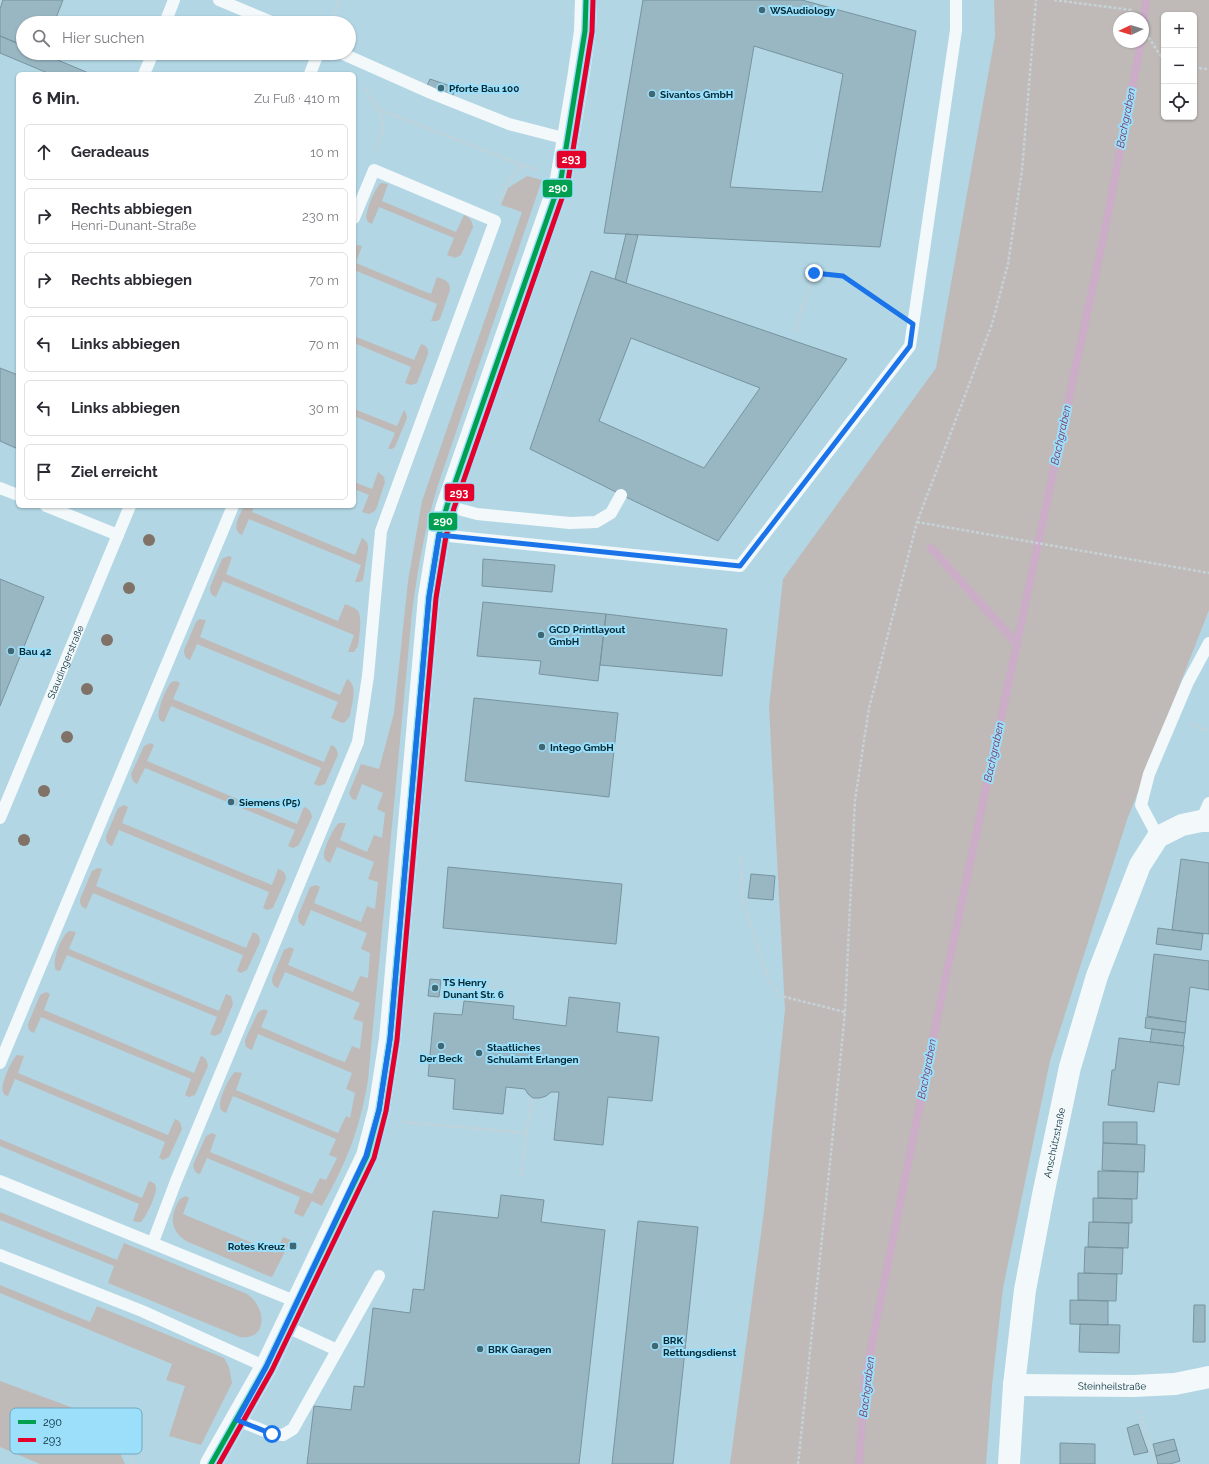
<!DOCTYPE html>
<html lang="de">
<head>
<meta charset="utf-8">
<style>
	:root { --surface:#fff; --page:#f2f2f3; --text:#2b2b33; --muted:#7c7c81; --line:#e1e1e2 }
	body { margin:0; font-family:Raleway,sans-serif; background:var(--page); color:var(--text) }
	.controls { position:absolute; right:12px; top:12px; display:grid; overflow:hidden; border-radius:6px; box-shadow:0 1px 3px #0004 }
	.controls button { width:36px; height:36px; display:grid; place-items:center; padding:0; border:0; border-bottom:1px solid var(--line); background:var(--surface); color:var(--text); font:20px sans-serif }
	.compass { position:absolute; left:1113px; top:12px; width:36px; height:36px; border-radius:50%; background:var(--surface); box-shadow:0 1px 3px #0004; rotate:266deg }
	.stop { position:absolute; width:12px; height:12px; margin:-9px; border:3px solid #1a73e8; border-radius:50%; background:#fff }
	.stop.end { background:#1a73e8; border-color:#fff; box-shadow:0 1px 4px #0008 }
	.list { margin:0; padding:0; list-style:none }
	h2 { display:flex; justify-content:space-between; align-items:center; height:52px; margin:0; padding:0 16px; font-size:17px }
	h2 small { font-size:13px; font-weight:400; color:var(--muted) }
	.list li { display:grid; grid-template-columns:26px 1fr auto; gap:12px; align-items:center; box-sizing:border-box; height:56px; margin:0 8px 8px; padding:0 8px; border:1px solid var(--line); border-radius:6px }
	.list b { display:block; font-size:15px; white-space:nowrap }
	.list p { margin:0; font-size:13px; white-space:nowrap; color:var(--muted) }
	.list em { font-size:13px; font-style:normal; color:var(--muted) }
	.icon { flex:none; width:22px; height:22px; fill:none; stroke:currentColor; stroke-width:2; stroke-linecap:round; stroke-linejoin:round }
	.map { position:relative; flex:none; width:1209px; height:1464px; overflow:hidden }
	.search { position:absolute; background:var(--surface); box-shadow:0 1px 3px #0004; left:16px; top:16px; width:340px; height:44px; display:flex; align-items:center; gap:10px; box-sizing:border-box; padding:0 14px; border-radius:22px; color:var(--muted); font-size:15px }
	.panel { position:absolute; background:var(--surface); box-shadow:0 1px 3px #0004; left:16px; top:72px; width:340px; height:436px; border-radius:6px }
	.map>svg:first-child { display:block }
	.green { fill:#bfbab7; fill-rule:evenodd }
	.lines { fill:none; stroke-linecap:round; stroke-linejoin:round }
	.stream { stroke:#cbadc8; stroke-width:8 }
	.building { fill:#99b7c3; stroke:#77949f; fill-rule:evenodd }
	.path { stroke:#c6d2d7; stroke-width:2.5; stroke-dasharray:3 2; stroke-linecap:butt }
	.lane { stroke:#f3f9fb; stroke-width:12 }
	.street { stroke:#f3f9fb; stroke-width:22 }
	.bus-1-casing { stroke:#9cdffa; stroke-width:8 }
	.bus-2-casing { stroke:#9cdffa; stroke-width:8 }
	.bus-1 { stroke:#00a050; stroke-width:5 }
	.bus-2 { stroke:#e4002b; stroke-width:5 }
	.tree { fill:#807267 }
	.route { stroke:#1a73e8; stroke-width:5 }
	.poi-dot { fill:#406774; stroke:#9cdffa; stroke-width:1.5 }
	.labels { text-anchor:middle; dominant-baseline:central; stroke-width:4; stroke-linejoin:round; paint-order:stroke }
	.poi-label { font-size:10px; font-weight:bold; fill:#032b38; stroke:#9cdffa; text-anchor:start }
	.street-label { font-size:10px; fill:#032b38; stroke:#9cdffa }
	.water-label { font-size:11px; font-style:italic; fill:#7a335f; stroke:#9cdffa }
	.key { fill:#9cdffa; stroke:#6ea9c0; stroke-width:1 }
	.key-label { font-size:11px; fill:#032b38 }
	.line-badge { stroke:#9cdffa; stroke-width:1.5 }
	.badge-label { font-size:11px; text-anchor:middle; font-weight:bold; fill:#fff }
</style>
</head>
<body>
<div class="map">
<svg width="1209" height="1464" viewBox="0 0 1209 1464">
	<rect width="100%" height="100%" fill="#b2d6e4"/>
	<path class="green" d="M994,0H1209V610L1127,820L1050,1061L1003,1288L992,1386L986,1464H730L764,1211L785,1010L769,707L783,579L936,368L995,36ZM1164,15H1194V117H1164ZM1119,18H1143V42H1119Z
		M527,176L542,180L439,482C425,526 418,567 412,613L368,1080C360,1129 346,1164 322,1206L312,1201L303,1217L294,1213L300,1197L207,1158L200,1174C195,1173 194,1170 193,1165L206,1136L212,1133L216,1135L210,1152L312,1194L320,1178L326,1180L337,1158L329,1155L336,1139L233,1096L226,1113C222,1111 220,1110 220,1106C219,1099 229,1077 235,1072L242,1073L236,1090L338,1133L346,1116L350,1118L355,1093L346,1089L352,1073L258,1034L252,1050C246,1048 245,1046 245,1040L258,1012L264,1009L268,1011L261,1027L336,1059L345,1062L352,1046L360,1049L363,1022L353,1019L360,1003L285,972L278,988C273,986 272,984 272,978L284,950L290,947L294,949L288,965L353,992L360,976L368,978L370,953L361,949L367,933L311,910L304,926C299,924 298,921 298,916L310,887L316,885L320,887L314,903L361,922L367,906L375,909L378,882L368,879L374,862L337,847L330,863C327,861 324,860 324,856C323,850 334,826 339,823H346L340,840L367,852L374,835L382,838L385,813L377,809L383,793L362,784L356,800L352,799L349,793L361,764L379,769L394,713L408,581L422,501L522,212L501,205L508,188Z
		M381,183L388,184L382,201L456,232L464,215C470,218 472,220 473,227L461,255L455,258L447,255L454,238L379,207L372,224C369,222 368,223 367,220C364,213 375,188 381,183Z
		M358,245L362,246L356,263L421,290L431,294L437,277C445,280 450,281 450,290L440,319L437,321H431L437,304L354,270V246Z
		M354,336L414,360L421,344C427,346 428,348 428,354L417,383L411,385L405,383L411,367L354,343Z
		M354,409L397,426L404,410L406,413L407,418L395,447L392,449H388L395,433L354,416Z
		M378,472L384,477L385,482L377,507L375,511L369,514L362,512L369,495L354,489V482L372,489Z
		M244,506H254L252,512L355,555L362,538C367,541 368,543 368,548L363,580L360,582H355L361,565L249,519L242,535C230,530 240,515 244,506Z
		M228,556L232,557L226,574L235,578L338,621L345,604C349,606 354,607 357,610C363,614 359,639 358,646L354,652H348L354,635L223,581L216,597C211,595 210,593 210,587L222,559Z
		M199,619L206,620L200,637L340,695L347,679C359,685 351,706 350,716L345,722L342,723L331,718L338,702L197,644L190,660C185,658 184,655 184,650L196,622Z
		M176,681L180,683L173,699L314,758L324,762L331,745C336,747 337,749 338,755L325,784L319,786L314,784L321,768L171,706L164,722C161,721 160,721 159,718C156,713 166,688 170,684C172,681 173,682 176,681Z
		M150,743L154,745L147,761L297,824L304,807C309,809 311,811 312,817L299,845L293,848L288,846L295,830L145,768L137,784C133,782 132,780 131,774L144,746Z
		M124,805L128,807L122,823L272,885L278,869C284,871 286,873 286,879L273,908L267,910L263,908L269,892L119,830L112,846C107,844 106,842 106,836L118,808Z
		M98,868L102,869L96,886L246,948L253,932C258,934 260,936 260,942L247,970L241,973L237,971L243,955L93,893L86,909C81,907 80,905 80,899L92,871Z
		M69,931L76,932L69,949L219,1011L226,994L231,996L233,1004L221,1033L215,1036L210,1034L217,1017L67,955L60,971L56,970C51,962 61,936 69,931Z
		M46,992L50,994L44,1010L194,1073L201,1056C206,1058 207,1060 208,1066L195,1095L189,1097L185,1095L191,1079L41,1017L34,1033C29,1031 28,1029 28,1024L40,995Z
		M17,1055L24,1056L18,1073L168,1135L175,1119C180,1121 181,1123 182,1129L169,1157L163,1160L159,1158L165,1142L15,1079L8,1096C5,1095 4,1095 3,1092C0,1086 11,1060 17,1055Z
		M0,1139L142,1198L149,1181C152,1182 155,1183 156,1187C157,1194 146,1217 141,1222H137L133,1221L139,1204L0,1146Z
		M186,1196L189,1198L183,1214L276,1253L283,1237L291,1240L272,1277L266,1275L186,1241C169,1230 170,1215 180,1199Z
		M0,1212L117,1260L124,1243L247,1294C267,1307 268,1341 240,1337L108,1283L114,1266L0,1220Z
		M0,1285L90,1322L97,1306L224,1358L229,1367L232,1383L201,1445L169,1436L185,1386L166,1380L172,1364L0,1293Z
		M0,1381L106,1420L125,1464H40L0,1447Z"/>
	<g class="lines">
		<path class="stream" d="M1143,28L1146,0
			M931,548L1017,644
			M859,1464L865,1378L939,1009L1105,229L1141,42"/>
	</g>
	<path class="building" d="M3,0H63L54,23H23V45L0,36V9Z
		M643,0H802L916,31L880,247L604,233ZM754,46L843,74L822,192L730,187Z
		M0,36L23,46V53H41L91,74H50L0,53Z
		M430,79L456,88L452,97L426,88Z
		M626,234L638,235L626,283L615,279Z
		M591,271L847,359L718,541L634,501L530,449ZM631,338L760,388L704,468L599,421Z
		M0,368L18,375V449L0,441Z
		M483,559L555,565L552,592L482,586Z
		M0,579L44,597L0,706Z
		M483,602L606,614L598,681L539,674L541,661L477,656Z
		M606,614L727,629L722,676L600,665Z
		M474,698L618,713L609,797L465,781Z
		M1181,859L1209,863V934L1172,930Z
		M448,867L622,884L616,944L443,928Z
		M751,874L775,876L773,900L748,898Z
		M1158,928L1203,934L1201,950L1156,944Z
		M1154,954L1209,961V990L1190,987L1186,1022L1147,1016Z
		M430,979L441,980L439,997L428,996Z
		M569,997L620,1003L617,1032L659,1037L652,1101L608,1097L603,1145L554,1140L559,1092H551L546,1096L540,1098H533L528,1094L525,1089L506,1087L503,1114L453,1109L455,1079L428,1076L434,1013L462,1015L464,1001L514,1006L513,1019L566,1026Z
		M1146,1017L1186,1022L1185,1033L1145,1028Z
		M1152,1029L1185,1033L1183,1046L1150,1042Z
		M1119,1038L1184,1046L1179,1085L1158,1082L1154,1112L1108,1105L1112,1070H1115Z
		M1103,1122H1137V1144L1103,1143Z
		M1103,1143L1145,1145L1144,1172L1102,1170Z
		M1098,1171L1138,1172L1137,1199L1098,1198Z
		M501,1195L544,1200L541,1222L605,1230L579,1464H307L314,1406L351,1410L354,1386L364,1387L373,1308L410,1313L413,1289L424,1290L433,1211L498,1218Z
		M1093,1198L1132,1199V1223L1093,1222Z
		M638,1221L698,1227L673,1464H612Z
		M1089,1222L1129,1223L1128,1248L1088,1247Z
		M1085,1247L1123,1248L1122,1274L1084,1273Z
		M1078,1273L1117,1274L1116,1301L1078,1300Z
		M1070,1300L1108,1301V1325L1070,1324Z
		M1194,1305H1205V1342H1193Z
		M1080,1324L1120,1325L1119,1353L1079,1352Z
		M1138,1424L1148,1452L1134,1455L1127,1428Z
		M1174,1439L1177,1450L1156,1456L1153,1444Z
		M1060,1443L1095,1444V1464H1060Z
		M1177,1450L1180,1461L1170,1464H1158L1156,1456Z"/>
	<g class="lines">
		<path class="path" d="M1054,0L1131,10L1136,18
			M331,23L340,0
			M1143,29L1164,61
			M1194,68L1209,69
			M365,87C372,101 386,116 382,133C380,139 377,145 375,150
			M378,109L522,165
			M499,201L505,187L522,165L537,170
			M795,331L814,273L843,276L895,312
			M917,522L1209,573
			M1191,724L1209,731
			M741,857L742,899L768,979L781,996L845,1012
			M403,1121L405,1122L526,1133L533,1098
			M521,1176L526,1133
			M1140,1411L1155,1464
			M134,1464L131,1456L134,1447
			M798,1464L830,1163L845,1012L855,800L869,708L917,522L992,324L1008,264L1022,170L1036,0"/>
		<g class="lane">
			<path d="M219,0L274,23"/>
			<path d="M165,23L174,0"/>
			<path d="M341,53L431,93L509,124L567,139"/>
			<path d="M144,74L153,53"/>
			<path d="M310,74L318,53"/>
			<path d="M0,488L18,495"/>
			<path d="M46,506L118,535"/>
			<path d="M447,506L477,514L570,523L596,522L611,513L621,495"/>
			<path d="M439,535L740,566L910,346L956,30V0"/>
			<path id="s1" d="M0,818L130,506"/>
			<path d="M1201,821L1209,803"/>
			<path d="M1158,837L1141,805L1149,774L1188,682L1209,643"/>
			<path d="M0,1063L233,506"/>
			<path d="M0,1181L297,1302"/>
			<path d="M153,1242L176,1181L358,742L368,676L381,531L495,221L374,170L354,218"/>
			<path d="M0,1255L142,1311L266,1367"/>
			<path d="M285,1326L337,1350"/>
			<path d="M237,1420L272,1434L283,1435L293,1429L379,1276"/>
		</g>
		<g class="street">
			<path id="s2" d="M1014,1385L1133,1386L1175,1384L1209,1377"/>
			<path d="M211,1464L266,1367L367,1156L379,1110L390,1039L429,597L439,535L447,506L561,179L578,79L585,31L586,0"/>
			<path id="s3" d="M1009,1464L1014,1385L1025,1290L1043,1195L1070,1067L1097,976L1140,865L1158,837L1182,825L1201,821H1209"/>
		</g>
		<g class="bus-1-casing">
			<path id="bus-1" d="M211,1464L266,1367L367,1156L379,1110L390,1039L429,597L439,535L447,506L561,179L585,31L586,0"/>
		</g>
		<g class="bus-2-casing">
			<path id="bus-2" d="M219,1464L272,1370L374,1158L386,1111L397,1040L436,598L446,536L454,508L568,181L592,32L593,0"/>
		</g>
		<use href="#bus-1" class="bus-1"/>
		<use href="#bus-2" class="bus-2"/>
	</g>
	<g class="tree">
		<circle cx="149" cy="540" r="6"/>
		<circle cx="129" cy="588" r="6"/>
		<circle cx="107" cy="640" r="6"/>
		<circle cx="87" cy="689" r="6"/>
		<circle cx="67" cy="737" r="6"/>
		<circle cx="44" cy="791" r="6"/>
		<circle cx="24" cy="840" r="6"/>
	</g>
	<g class="lines">
		<path class="route" d="M272,1434L237,1420L266,1367L366,1156L379,1110L390,1039L429,597L439,535L740,566L910,346L913,324L843,276L814,273"/>
	</g>
	<g class="poi-dot">
		<circle cx="762" cy="10" r="4"/>
		<circle cx="441" cy="88" r="4"/>
		<circle cx="652" cy="94" r="4"/>
		<circle cx="541" cy="635" r="4"/>
		<circle cx="11" cy="651" r="4"/>
		<circle cx="542" cy="747" r="4"/>
		<circle cx="231" cy="802" r="4"/>
		<circle cx="435" cy="988" r="4"/>
		<circle cx="441" cy="1046" r="4"/>
		<circle cx="479" cy="1053" r="4"/>
		<rect x="289" y="1242" width="8" height="8" rx="2"/>
		<circle cx="655" cy="1346" r="4"/>
		<circle cx="480" cy="1349" r="4"/>
	</g>
	<g class="labels">
		<g class="poi-label">
			<text x="770" y="10">WSAudiology</text>
			<text x="449" y="88">Pforte Bau 100</text>
			<text x="660" y="94">Sivantos GmbH</text>
			<text x="549" y="629">GCD Printlayout<tspan x="549" dy="12">GmbH</tspan></text>
			<text x="19" y="651">Bau 42</text>
			<text x="550" y="747">Intego GmbH</text>
			<text x="239" y="802">Siemens (P5)</text>
			<text x="443" y="982">TS Henry<tspan x="443" dy="12">Dunant Str. 6</tspan></text>
			<text x="487" y="1047">Staatliches<tspan x="487" dy="12">Schulamt Erlangen</tspan></text>
			<text x="441" y="1058" text-anchor="middle">Der Beck</text>
			<text x="285" y="1246" text-anchor="end">Rotes Kreuz</text>
			<text x="663" y="1340">BRK<tspan x="663" dy="12">Rettungsdienst</tspan></text>
			<text x="488" y="1349">BRK Garagen</text>
		</g>
		<g class="street-label">
			<text stroke="none"><textPath href="#s1" startOffset="169">Staudingerstraße</textPath></text>
			<text stroke="none"><textPath href="#s3" startOffset="325">Anschützstraße</textPath></text>
			<text stroke="none"><textPath href="#s2" startOffset="98">Steinheilstraße</textPath></text>
		</g>
		<g class="water-label">
			<text transform="translate(1126 118) rotate(-79)">Bachgraben</text>
			<text transform="translate(1061 435) rotate(-78)">Bachgraben</text>
			<text transform="translate(994 752) rotate(-78)">Bachgraben</text>
			<text transform="translate(927 1069) rotate(-79)">Bachgraben</text>
			<text transform="translate(867 1387) rotate(-83)">Bachgraben</text>
		</g>
	</g>
	<rect x="10" y="1408" width="132" height="46" rx="6" class="key"/>
	<rect x="18" y="1420" width="18" height="4" fill="#00a050"/>
	<rect x="18" y="1438" width="18" height="4" fill="#e4002b"/>
	<g class="key-label">
		<text x="43" y="1426">290</text>
		<text x="43" y="1444">293</text>
	</g>
	<g class="line-badge">
		<rect x="556" y="150" width="31" height="19" rx="4" fill="#e4002b"/>
		<rect x="542" y="179" width="31" height="19" rx="4" fill="#00a050"/>
		<rect x="444" y="483" width="31" height="19" rx="4" fill="#e4002b"/>
		<rect x="428" y="512" width="30" height="19" rx="4" fill="#00a050"/>
	</g>
	<g class="badge-label">
		<text x="571" y="163">293</text>
		<text x="558" y="192">290</text>
		<text x="459" y="497">293</text>
		<text x="443" y="525">290</text>
	</g>
</svg>
<div class="controls">
<button>+</button>
<button>−</button>
<button><svg class="icon" aria-label="locate" viewBox="0 0 24 24"><circle cx="12" cy="12" r="6"/><path d="M12 2v4M12 18v4M2 12h4M18 12h4"/></svg></button>
</div>
<svg class="compass" viewBox="-18 -18 36 36"><path d="M0-13l5 13h-10z" fill="#e53935"/><path d="M0 13l5-13h-10z" fill="#7c7c81"/></svg>
<div class="stop" style="left:272px;top:1434px"></div>
<div class="stop end" style="left:814px;top:273px"></div>
<div class="search"><svg class="icon" aria-label="search" viewBox="0 0 24 24"><circle cx="10" cy="10" r="6"/><path d="M15 15l6 6"/></svg>Hier suchen</div>
<section class="panel">
<h2>6 Min.<small>Zu Fuß · 410 m</small></h2>
<ul class="list">
<li><svg class="icon" aria-label="ahead" viewBox="0 0 24 24"><path d="M12 20V5M6 11l6-6 6 6"/></svg><div><b>Geradeaus</b></div><em>10 m</em></li>
<li><svg class="icon" aria-label="right" viewBox="0 0 24 24"><path d="M7 20v-9h11M14 6l5 5-5 5"/></svg><div><b>Rechts abbiegen</b><p>Henri-Dunant-Straße</p></div><em>230 m</em></li>
<li><svg class="icon" aria-label="right" viewBox="0 0 24 24"><path d="M7 20v-9h11M14 6l5 5-5 5"/></svg><div><b>Rechts abbiegen</b></div><em>70 m</em></li>
<li><svg class="icon" aria-label="left" viewBox="0 0 24 24"><path d="M17 20v-9H6M10 6l-5 5 5 5"/></svg><div><b>Links abbiegen</b></div><em>70 m</em></li>
<li><svg class="icon" aria-label="left" viewBox="0 0 24 24"><path d="M17 20v-9H6M10 6l-5 5 5 5"/></svg><div><b>Links abbiegen</b></div><em>30 m</em></li>
<li><svg class="icon" aria-label="arrive" viewBox="0 0 24 24"><path d="M6 21V4h12l-3 4 3 4H6"/></svg><div><b>Ziel erreicht</b></div></li>
</ul>
</section>
</div>
</body>
</html>
